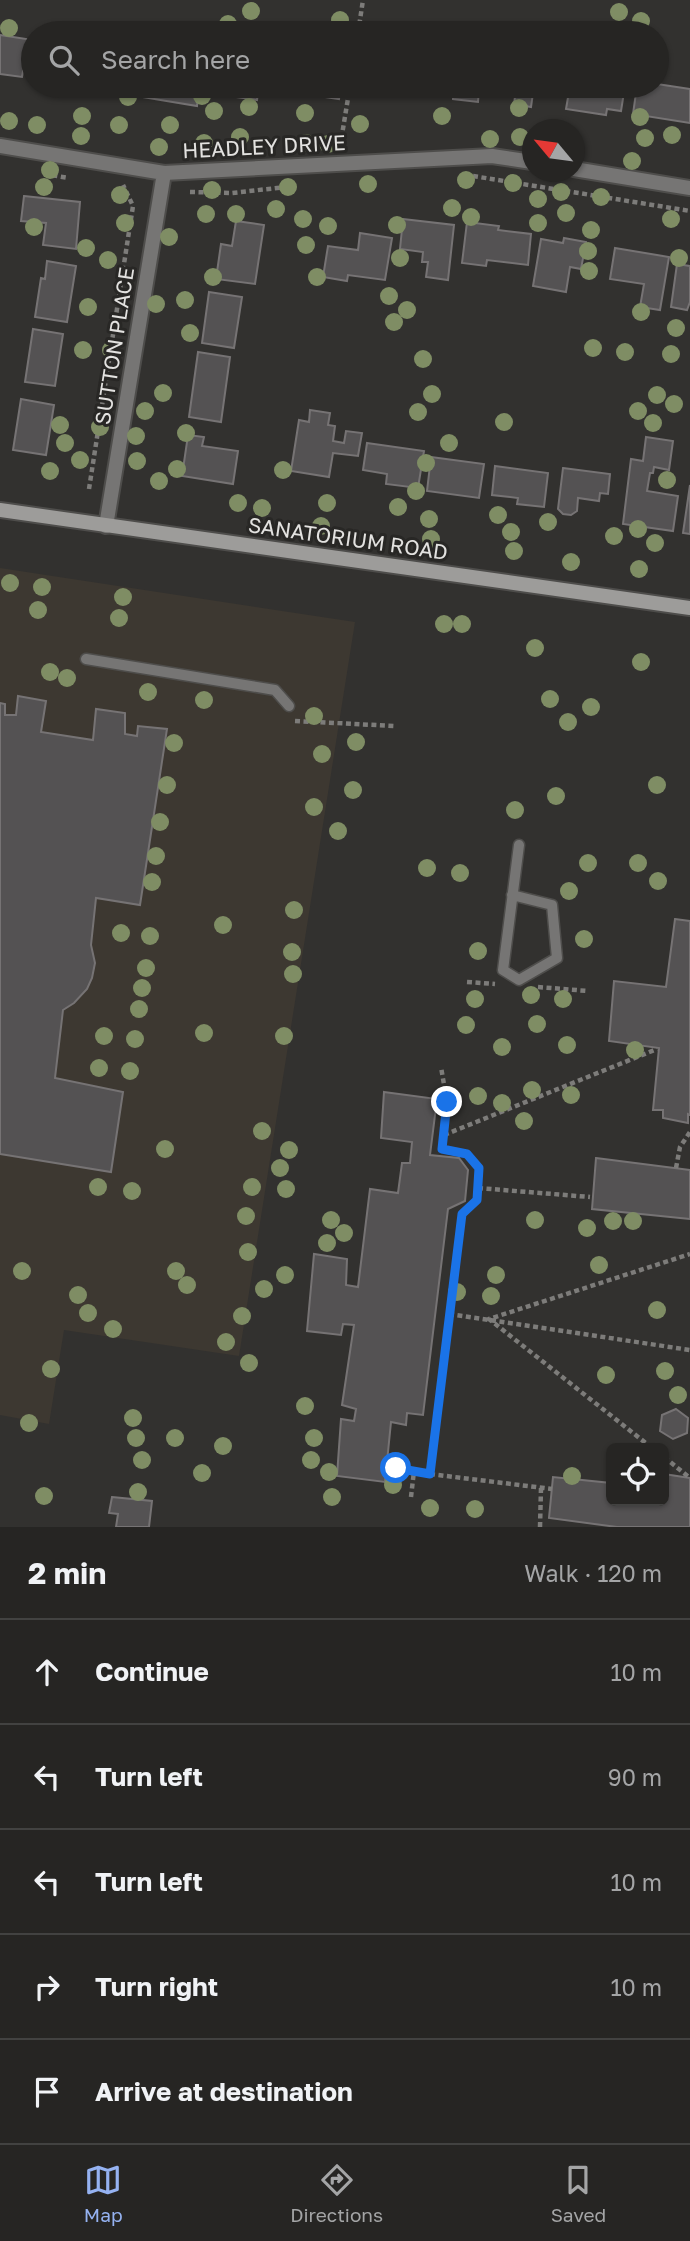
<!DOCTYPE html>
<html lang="en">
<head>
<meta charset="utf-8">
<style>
	:root { --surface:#262523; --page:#2e2d2b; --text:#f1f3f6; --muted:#a4a5a6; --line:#424241; --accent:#95b2f1 }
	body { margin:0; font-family:"Golos Text",sans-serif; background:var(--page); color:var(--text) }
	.controls { position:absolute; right:21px; bottom:21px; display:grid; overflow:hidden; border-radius:10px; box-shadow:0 2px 5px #0004 }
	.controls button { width:63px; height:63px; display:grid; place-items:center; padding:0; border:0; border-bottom:2px solid var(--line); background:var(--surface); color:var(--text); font:35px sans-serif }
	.compass { position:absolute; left:522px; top:119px; width:63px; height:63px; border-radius:50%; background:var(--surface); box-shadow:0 2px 5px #0004; rotate:299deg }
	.stop { position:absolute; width:21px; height:21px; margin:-16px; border:5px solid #1a73e8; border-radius:50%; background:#fff }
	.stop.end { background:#1a73e8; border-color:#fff; box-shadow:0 2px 7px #0008 }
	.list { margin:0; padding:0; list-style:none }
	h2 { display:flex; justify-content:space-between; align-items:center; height:91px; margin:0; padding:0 28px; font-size:30px }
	h2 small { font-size:23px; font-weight:400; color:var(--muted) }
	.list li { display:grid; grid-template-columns:46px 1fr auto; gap:21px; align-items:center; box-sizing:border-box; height:105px; padding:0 28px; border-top:2px solid var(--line) }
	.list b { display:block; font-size:26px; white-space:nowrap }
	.list em { font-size:23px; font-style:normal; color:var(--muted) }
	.icon { flex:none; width:38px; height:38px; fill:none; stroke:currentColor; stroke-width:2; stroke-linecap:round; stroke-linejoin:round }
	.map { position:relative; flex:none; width:690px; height:1527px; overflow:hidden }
	.search { position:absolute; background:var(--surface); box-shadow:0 2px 5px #0004; left:21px; right:21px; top:21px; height:77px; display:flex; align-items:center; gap:18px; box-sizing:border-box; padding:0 24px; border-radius:38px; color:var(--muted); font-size:26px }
	.sheet { height:616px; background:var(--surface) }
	nav { display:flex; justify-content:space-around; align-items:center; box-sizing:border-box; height:98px; border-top:2px solid var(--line); background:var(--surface); font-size:19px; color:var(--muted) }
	nav a { display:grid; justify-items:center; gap:4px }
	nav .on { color:var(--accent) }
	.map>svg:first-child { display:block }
	.built { fill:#3d3831 }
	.building { fill:#545253; stroke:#767374; stroke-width:2 }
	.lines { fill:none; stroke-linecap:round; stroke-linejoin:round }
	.lane-casing { stroke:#4e4d4b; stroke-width:13 }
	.street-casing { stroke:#4e4d4b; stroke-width:18 }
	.secondary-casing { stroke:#4e4d4b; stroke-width:18 }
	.path { stroke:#7d7c7a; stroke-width:4.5; stroke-dasharray:5 3.5; stroke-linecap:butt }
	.lane { stroke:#767574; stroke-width:10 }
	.street { stroke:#767574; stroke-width:14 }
	.secondary { stroke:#9d9c9a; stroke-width:14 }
	.tree { fill:#7f8d64 }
	.route { stroke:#1a73e8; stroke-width:9 }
	.labels { text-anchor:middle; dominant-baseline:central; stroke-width:6; stroke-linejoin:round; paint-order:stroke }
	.street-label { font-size:21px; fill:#e3e2e0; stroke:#282725 }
</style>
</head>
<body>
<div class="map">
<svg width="690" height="1527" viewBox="0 0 690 1527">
	<rect width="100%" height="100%" fill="#32312f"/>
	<path class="built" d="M0,568L355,622L239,1356L64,1330L49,1424L0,1415Z"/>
	<path class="building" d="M0,35L33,40V73L23,71L22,77L0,74Z
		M657,84L690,89V123L633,114L637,86Z
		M131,86H199L197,106L130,95Z
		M207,86H259L257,100L206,93Z
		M278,86H341L339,99L278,90Z
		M360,86H421L420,95Z
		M431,86H492L491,92L479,90L478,102L453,99V95L430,93Z
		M503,86H534L531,107L514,104L515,97L502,95Z
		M539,86H557L555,96L538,94Z
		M570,86H625L621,111L607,109L606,115L566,109Z
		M24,196L80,202L76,249L43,245L46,223L21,221Z
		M403,219L454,225L448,280L426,277L428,262H422L423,252L400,249Z
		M236,221L264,225L255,284L216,279L221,244L232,246Z
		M467,222L499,226L498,230L531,234L528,265L487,260L486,266L462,263Z
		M360,233L392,238L385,280L348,275L347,281L323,277L328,246L358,250Z
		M564,238L586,242L581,269L570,267L566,292L533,286L541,239L563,243Z
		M615,248L669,257L660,310L640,307L644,284L610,279Z
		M47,261L76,266L67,322L35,317L41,278L45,279Z
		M677,264L690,266V302L687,310L671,307Z
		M209,292L242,297L234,348L202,343Z
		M33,329L63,334L55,386L25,382Z
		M198,352L230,357L221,422L189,417Z
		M21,399L54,405L46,455L13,450Z
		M310,410L330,413L328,425L335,426L333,441L344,443L346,431L362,433L358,456L333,453L329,477L291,471L299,420L309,422Z
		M188,435L204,437L202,446L238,451L233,484L182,476Z
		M646,437L673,441L669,470L654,467L653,473H650L647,491L678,496L673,531L623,524L631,459L643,461Z
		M367,443L424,451L418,488L386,484L387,474L363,470Z
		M431,457L484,464L479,498L427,491Z
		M495,466L548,473L544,507L517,504L518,498L492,495Z
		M563,468L610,474L608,494L600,493L599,501L578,498L577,511L571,515L563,514L558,509Z
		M690,485V534L683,533Z
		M18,696L46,701L41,732L93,740L96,709L125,713V734L137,736L138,726L167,729L140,905L96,898L91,945L95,963L92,978L87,989L74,1003L63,1010L55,1078L123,1092L111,1172L0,1154V703L5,704V715H16Z
		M675,919L690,921V1115L688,1114V1123L663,1118V1110H653L659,1048L609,1041L614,981L666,987Z
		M384,1092L437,1099L430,1155L459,1158L468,1170L465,1201L448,1209L423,1415L407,1413L406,1425L391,1422L385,1482L337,1476L341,1419L354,1421L356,1409L342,1405L354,1325L343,1324L341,1335L307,1331L314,1254L347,1259L346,1285L358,1287L370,1189L398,1193L402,1163H410L412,1142L381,1138Z
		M596,1158L690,1170V1219L592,1209Z
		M676,1409L688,1418L687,1433L673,1439L660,1431L662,1415Z
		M664,1474L690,1478V1527H617L549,1518L553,1477L611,1483V1501H664Z
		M112,1497L152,1501L149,1527H116L118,1514L109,1513Z"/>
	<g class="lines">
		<g class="lane-casing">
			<path id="lane" d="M86,659L275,690L289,706
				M512,895L552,905L557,958L519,980L503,970L519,845"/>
		</g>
		<g class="street-casing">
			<path id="street" d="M0,146L164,173L492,156L532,162
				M574,169L690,188
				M106,526L164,173"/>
		</g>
		<g class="secondary-casing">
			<path id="secondary" d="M0,510L690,608"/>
		</g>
		<path class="path" d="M358,33L363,0
			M340,147L350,86
			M44,174L69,178
			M473,176L690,211
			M190,192L232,193L286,187
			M89,489L133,206L123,185
			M295,721L395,726
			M467,982L495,984
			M538,987L588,991
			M444,1135L657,1049
			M676,1168L680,1147L690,1132
			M478,1188L590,1197
			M449,1314L690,1350
			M652,1448L489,1319L690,1254
			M664,1457L690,1478
			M396,1468L430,1474L462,1215L477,1200L479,1168L467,1154L442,1149L447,1102L441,1067
			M430,1474L552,1489
			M411,1497L414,1471
			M540,1527L541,1488"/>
		<use href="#lane" class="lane"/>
		<use href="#street" class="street"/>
		<use href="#secondary" class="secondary"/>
	</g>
	<g class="tree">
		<circle cx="251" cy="11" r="9"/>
		<circle cx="619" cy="12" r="9"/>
		<circle cx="340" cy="20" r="9"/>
		<circle cx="641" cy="21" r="9"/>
		<circle cx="228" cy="24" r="9"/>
		<circle cx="9" cy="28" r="9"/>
		<circle cx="202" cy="96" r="9"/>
		<circle cx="128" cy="97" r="9"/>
		<circle cx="249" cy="107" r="9"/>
		<circle cx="519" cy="108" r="9"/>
		<circle cx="214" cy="111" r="9"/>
		<circle cx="305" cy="113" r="9"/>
		<circle cx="82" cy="116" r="9"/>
		<circle cx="442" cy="116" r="9"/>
		<circle cx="640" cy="117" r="9"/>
		<circle cx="9" cy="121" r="9"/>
		<circle cx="360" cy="124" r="9"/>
		<circle cx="37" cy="125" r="9"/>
		<circle cx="119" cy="125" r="9"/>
		<circle cx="170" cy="125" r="9"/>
		<circle cx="672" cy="135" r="9"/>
		<circle cx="81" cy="136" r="9"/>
		<circle cx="240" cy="137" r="9"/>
		<circle cx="520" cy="137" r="9"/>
		<circle cx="645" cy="138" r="9"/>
		<circle cx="490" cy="139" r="9"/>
		<circle cx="204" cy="143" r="9"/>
		<circle cx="306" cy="143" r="9"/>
		<circle cx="328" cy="144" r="9"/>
		<circle cx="159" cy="147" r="9"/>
		<circle cx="632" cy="161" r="9"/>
		<circle cx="50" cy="170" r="9"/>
		<circle cx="466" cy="180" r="9"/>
		<circle cx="513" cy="183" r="9"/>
		<circle cx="368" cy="184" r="9"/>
		<circle cx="44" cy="187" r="9"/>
		<circle cx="288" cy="187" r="9"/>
		<circle cx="212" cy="190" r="9"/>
		<circle cx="561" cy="192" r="9"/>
		<circle cx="120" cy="195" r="9"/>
		<circle cx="601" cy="197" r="9"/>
		<circle cx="538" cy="199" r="9"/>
		<circle cx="452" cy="208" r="9"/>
		<circle cx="276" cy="209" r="9"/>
		<circle cx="566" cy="213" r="9"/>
		<circle cx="206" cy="214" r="9"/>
		<circle cx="236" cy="214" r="9"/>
		<circle cx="471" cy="217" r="9"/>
		<circle cx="303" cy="219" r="9"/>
		<circle cx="671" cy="219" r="9"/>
		<circle cx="125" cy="223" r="9"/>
		<circle cx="538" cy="223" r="9"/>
		<circle cx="397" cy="225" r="9"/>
		<circle cx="328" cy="226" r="9"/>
		<circle cx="34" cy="227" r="9"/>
		<circle cx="591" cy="230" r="9"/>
		<circle cx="169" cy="237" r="9"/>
		<circle cx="306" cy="245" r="9"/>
		<circle cx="86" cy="248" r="9"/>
		<circle cx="588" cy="251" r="9"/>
		<circle cx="400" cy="258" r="9"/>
		<circle cx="679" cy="258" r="9"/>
		<circle cx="108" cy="260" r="9"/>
		<circle cx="589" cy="271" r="9"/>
		<circle cx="213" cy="277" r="9"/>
		<circle cx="317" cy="277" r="9"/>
		<circle cx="389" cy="296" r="9"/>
		<circle cx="185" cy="300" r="9"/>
		<circle cx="156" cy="304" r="9"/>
		<circle cx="88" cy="307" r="9"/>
		<circle cx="407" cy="310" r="9"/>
		<circle cx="641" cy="312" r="9"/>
		<circle cx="394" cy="322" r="9"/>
		<circle cx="676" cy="328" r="9"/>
		<circle cx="190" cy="333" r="9"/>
		<circle cx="593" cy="348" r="9"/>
		<circle cx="83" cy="350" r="9"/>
		<circle cx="111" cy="350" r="9"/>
		<circle cx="625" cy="352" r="9"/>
		<circle cx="671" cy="354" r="9"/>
		<circle cx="423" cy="359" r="9"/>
		<circle cx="163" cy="393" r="9"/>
		<circle cx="432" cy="394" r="9"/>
		<circle cx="657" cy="395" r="9"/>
		<circle cx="674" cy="404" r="9"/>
		<circle cx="145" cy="411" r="9"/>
		<circle cx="638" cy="411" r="9"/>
		<circle cx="418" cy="412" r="9"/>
		<circle cx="504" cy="422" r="9"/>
		<circle cx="653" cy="423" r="9"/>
		<circle cx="60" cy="425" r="9"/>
		<circle cx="100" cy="427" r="9"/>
		<circle cx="186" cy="433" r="9"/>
		<circle cx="136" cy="436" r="9"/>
		<circle cx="65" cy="443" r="9"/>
		<circle cx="449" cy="443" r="9"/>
		<circle cx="80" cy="460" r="9"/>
		<circle cx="137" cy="461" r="9"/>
		<circle cx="426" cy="463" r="9"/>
		<circle cx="177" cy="469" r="9"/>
		<circle cx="283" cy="470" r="9"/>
		<circle cx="50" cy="471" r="9"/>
		<circle cx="667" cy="480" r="9"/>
		<circle cx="159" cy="481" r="9"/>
		<circle cx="416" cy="491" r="9"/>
		<circle cx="238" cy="503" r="9"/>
		<circle cx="327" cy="503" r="9"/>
		<circle cx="398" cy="507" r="9"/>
		<circle cx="262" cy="508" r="9"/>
		<circle cx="498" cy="515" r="9"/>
		<circle cx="429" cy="519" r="9"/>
		<circle cx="548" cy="522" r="9"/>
		<circle cx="321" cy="526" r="9"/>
		<circle cx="638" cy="529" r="9"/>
		<circle cx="511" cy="532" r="9"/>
		<circle cx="614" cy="536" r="9"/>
		<circle cx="431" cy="539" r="9"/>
		<circle cx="655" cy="543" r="9"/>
		<circle cx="514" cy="551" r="9"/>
		<circle cx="571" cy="562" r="9"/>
		<circle cx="639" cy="569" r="9"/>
		<circle cx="10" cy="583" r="9"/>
		<circle cx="42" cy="587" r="9"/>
		<circle cx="123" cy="597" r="9"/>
		<circle cx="38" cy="610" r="9"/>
		<circle cx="119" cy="618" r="9"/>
		<circle cx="444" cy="624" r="9"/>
		<circle cx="462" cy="624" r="9"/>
		<circle cx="535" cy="648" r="9"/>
		<circle cx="641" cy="662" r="9"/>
		<circle cx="50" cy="672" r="9"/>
		<circle cx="67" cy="678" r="9"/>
		<circle cx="148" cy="692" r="9"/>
		<circle cx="550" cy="699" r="9"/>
		<circle cx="204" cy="700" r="9"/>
		<circle cx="591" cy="707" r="9"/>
		<circle cx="314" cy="716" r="9"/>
		<circle cx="568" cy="722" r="9"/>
		<circle cx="356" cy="742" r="9"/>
		<circle cx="174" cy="743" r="9"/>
		<circle cx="322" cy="754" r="9"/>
		<circle cx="167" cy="785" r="9"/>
		<circle cx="657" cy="785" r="9"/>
		<circle cx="353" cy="790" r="9"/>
		<circle cx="556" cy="796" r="9"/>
		<circle cx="314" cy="807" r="9"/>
		<circle cx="515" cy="810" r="9"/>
		<circle cx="160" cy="822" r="9"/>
		<circle cx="338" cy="831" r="9"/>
		<circle cx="156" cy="856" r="9"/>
		<circle cx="588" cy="863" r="9"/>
		<circle cx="638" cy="863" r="9"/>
		<circle cx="427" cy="868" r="9"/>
		<circle cx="460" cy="873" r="9"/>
		<circle cx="658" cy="881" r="9"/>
		<circle cx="152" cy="882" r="9"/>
		<circle cx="569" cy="891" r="9"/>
		<circle cx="294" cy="910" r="9"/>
		<circle cx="223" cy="925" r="9"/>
		<circle cx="121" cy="933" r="9"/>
		<circle cx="150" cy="936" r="9"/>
		<circle cx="584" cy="939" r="9"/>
		<circle cx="478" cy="951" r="9"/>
		<circle cx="292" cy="952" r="9"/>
		<circle cx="146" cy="968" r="9"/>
		<circle cx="293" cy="974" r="9"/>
		<circle cx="142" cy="988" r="9"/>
		<circle cx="531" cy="995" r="9"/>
		<circle cx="475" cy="999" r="9"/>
		<circle cx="563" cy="999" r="9"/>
		<circle cx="139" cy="1009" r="9"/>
		<circle cx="537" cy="1024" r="9"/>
		<circle cx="466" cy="1025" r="9"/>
		<circle cx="204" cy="1033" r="9"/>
		<circle cx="104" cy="1036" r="9"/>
		<circle cx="284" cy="1036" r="9"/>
		<circle cx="135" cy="1039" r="9"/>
		<circle cx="567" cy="1045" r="9"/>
		<circle cx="502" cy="1047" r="9"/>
		<circle cx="635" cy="1050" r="9"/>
		<circle cx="99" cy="1068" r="9"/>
		<circle cx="130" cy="1071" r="9"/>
		<circle cx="532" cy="1090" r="9"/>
		<circle cx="571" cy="1095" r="9"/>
		<circle cx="478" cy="1096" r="9"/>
		<circle cx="502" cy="1103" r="9"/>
		<circle cx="524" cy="1121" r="9"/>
		<circle cx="262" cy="1131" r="9"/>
		<circle cx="165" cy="1149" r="9"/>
		<circle cx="289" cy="1150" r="9"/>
		<circle cx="280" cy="1168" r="9"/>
		<circle cx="98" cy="1187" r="9"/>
		<circle cx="252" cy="1187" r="9"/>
		<circle cx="286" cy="1189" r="9"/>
		<circle cx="132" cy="1191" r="9"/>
		<circle cx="246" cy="1216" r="9"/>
		<circle cx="331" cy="1220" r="9"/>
		<circle cx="535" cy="1220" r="9"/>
		<circle cx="613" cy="1221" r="9"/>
		<circle cx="633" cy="1221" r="9"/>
		<circle cx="587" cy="1228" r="9"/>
		<circle cx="344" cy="1233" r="9"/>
		<circle cx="327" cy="1243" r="9"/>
		<circle cx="248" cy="1252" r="9"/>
		<circle cx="599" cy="1265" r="9"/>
		<circle cx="22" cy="1271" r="9"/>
		<circle cx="176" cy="1271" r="9"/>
		<circle cx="285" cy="1275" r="9"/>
		<circle cx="496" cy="1275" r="9"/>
		<circle cx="187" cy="1285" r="9"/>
		<circle cx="264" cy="1289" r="9"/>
		<circle cx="457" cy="1292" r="9"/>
		<circle cx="78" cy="1295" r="9"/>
		<circle cx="491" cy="1296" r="9"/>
		<circle cx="657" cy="1310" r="9"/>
		<circle cx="88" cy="1313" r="9"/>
		<circle cx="242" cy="1316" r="9"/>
		<circle cx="113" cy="1329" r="9"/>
		<circle cx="226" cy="1342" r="9"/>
		<circle cx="249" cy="1363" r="9"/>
		<circle cx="51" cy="1369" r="9"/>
		<circle cx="665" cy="1371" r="9"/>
		<circle cx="606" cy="1375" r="9"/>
		<circle cx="678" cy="1395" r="9"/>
		<circle cx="305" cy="1406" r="9"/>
		<circle cx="133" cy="1418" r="9"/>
		<circle cx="29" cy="1423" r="9"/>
		<circle cx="136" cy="1438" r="9"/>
		<circle cx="175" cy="1438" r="9"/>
		<circle cx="314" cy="1438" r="9"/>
		<circle cx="223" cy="1446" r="9"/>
		<circle cx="142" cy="1460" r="9"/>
		<circle cx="311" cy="1460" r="9"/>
		<circle cx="329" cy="1472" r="9"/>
		<circle cx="202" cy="1473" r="9"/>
		<circle cx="572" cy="1476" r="9"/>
		<circle cx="393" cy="1485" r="9"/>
		<circle cx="138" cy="1492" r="9"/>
		<circle cx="44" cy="1496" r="9"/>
		<circle cx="332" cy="1497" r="9"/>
		<circle cx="430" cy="1508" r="9"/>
		<circle cx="475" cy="1509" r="9"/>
	</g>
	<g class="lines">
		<path class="route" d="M396,1468L430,1474L462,1214L477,1200L479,1168L467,1154L442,1149L447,1102"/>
	</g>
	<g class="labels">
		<g class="street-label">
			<text transform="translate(264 146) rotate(-3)">HEADLEY DRIVE</text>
			<text transform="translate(114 346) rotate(-81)">SUTTON PLACE</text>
			<text transform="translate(348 538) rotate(8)">SANATORIUM ROAD</text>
		</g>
	</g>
</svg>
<div class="controls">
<button><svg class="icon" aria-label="locate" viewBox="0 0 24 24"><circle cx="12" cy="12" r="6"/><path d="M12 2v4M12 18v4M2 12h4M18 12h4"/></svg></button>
</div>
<svg class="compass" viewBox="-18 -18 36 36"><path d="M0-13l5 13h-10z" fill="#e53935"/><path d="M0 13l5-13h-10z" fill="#a4a5a6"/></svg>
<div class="stop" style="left:396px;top:1468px"></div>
<div class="stop end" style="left:447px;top:1102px"></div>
<div class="search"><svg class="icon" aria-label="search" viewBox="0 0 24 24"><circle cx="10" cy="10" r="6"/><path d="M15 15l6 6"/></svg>Search here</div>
</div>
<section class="sheet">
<h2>2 min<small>Walk · 120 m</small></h2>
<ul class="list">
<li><svg class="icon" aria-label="ahead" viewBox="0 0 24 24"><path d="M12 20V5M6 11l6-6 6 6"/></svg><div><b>Continue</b></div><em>10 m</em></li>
<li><svg class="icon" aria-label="left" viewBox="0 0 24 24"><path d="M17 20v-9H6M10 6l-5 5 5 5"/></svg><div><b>Turn left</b></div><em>90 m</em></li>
<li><svg class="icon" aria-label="left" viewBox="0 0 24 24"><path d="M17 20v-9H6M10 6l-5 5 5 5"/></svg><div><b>Turn left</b></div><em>10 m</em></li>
<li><svg class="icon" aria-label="right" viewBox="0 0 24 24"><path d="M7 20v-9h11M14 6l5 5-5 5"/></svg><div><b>Turn right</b></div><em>10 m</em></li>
<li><svg class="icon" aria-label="arrive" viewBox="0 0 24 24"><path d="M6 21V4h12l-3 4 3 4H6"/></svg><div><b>Arrive at destination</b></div></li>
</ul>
</section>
<nav>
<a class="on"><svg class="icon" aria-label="map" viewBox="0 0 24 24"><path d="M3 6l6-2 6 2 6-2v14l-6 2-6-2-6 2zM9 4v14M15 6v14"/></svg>Map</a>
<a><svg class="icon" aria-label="directions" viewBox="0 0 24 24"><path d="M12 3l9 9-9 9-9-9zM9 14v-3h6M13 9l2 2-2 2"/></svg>Directions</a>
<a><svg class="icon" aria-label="saved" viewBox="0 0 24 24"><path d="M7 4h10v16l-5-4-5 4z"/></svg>Saved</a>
</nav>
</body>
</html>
